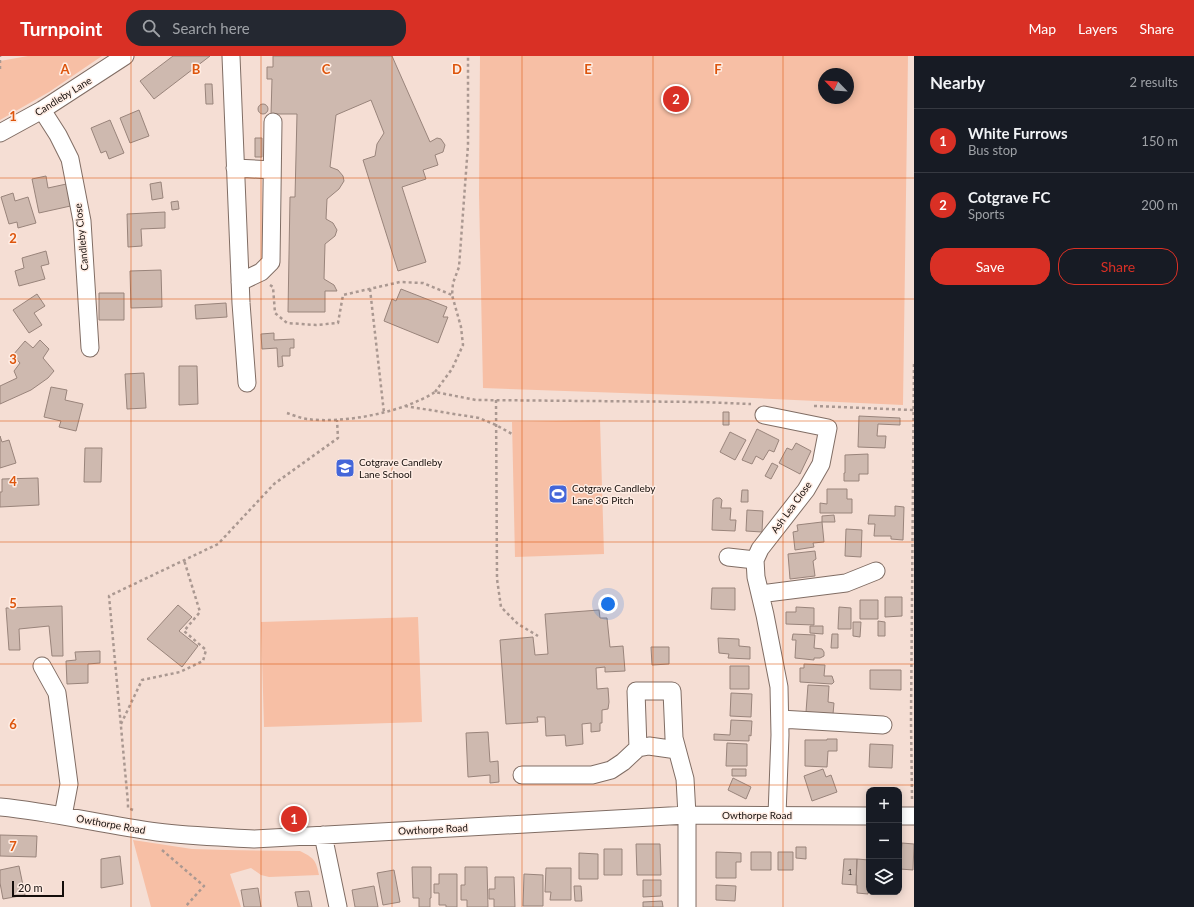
<!DOCTYPE html>
<html lang="en">
<head>
<meta charset="utf-8">
<style>
	:root { --surface:#171b24; --page:#242831; --text:#f1f3f6; --muted:#9ea1a6; --line:#363941; --accent:#d93025 }
	body { margin:0; font-family:Lato,sans-serif; background:var(--page); color:var(--text) }
	.controls { position:absolute; right:12px; bottom:12px; display:grid; overflow:hidden; border-radius:8px; box-shadow:0 2px 10px #0003 }
	.controls button { width:36px; height:36px; display:grid; place-items:center; padding:0; border:0; border-bottom:1px solid var(--line); background:var(--surface); color:var(--text); font:20px sans-serif }
	.compass { position:absolute; left:818px; top:12px; width:36px; height:36px; border-radius:50%; background:var(--surface); box-shadow:0 2px 10px #0003; rotate:295deg }
	.scale { position:absolute; left:12px; bottom:10px; width:52px; box-sizing:border-box; padding-left:4px; border:2px solid #140d0a; border-top:0; font-size:11px; line-height:14px; white-space:nowrap; color:#140d0a; -webkit-text-stroke:3px #ffede4; paint-order:stroke }
	.you { position:absolute; left:608px; top:548px; width:14px; height:14px; margin:-10px; border:3px solid #fff; border-radius:50%; background:#1a73e8; box-shadow:0 0 0 6px #1a73e833 }
	.badge { display:grid; place-items:center; width:26px; height:26px; border-radius:50%; background:var(--accent); color:#fff; font-size:13px; font-weight:700 }
	.pin { position:absolute; translate:-50% -50%; border:2px solid #fff; box-shadow:0 1px 4px #0006 }
	.list { margin:0; padding:0; list-style:none }
	h2 { display:flex; justify-content:space-between; align-items:center; height:52px; margin:0; padding:0 16px; font-size:17px }
	h2 small { font-size:13px; font-weight:400; color:var(--muted) }
	.list li { display:grid; grid-template-columns:26px 1fr auto; gap:12px; align-items:center; box-sizing:border-box; height:64px; padding:0 16px; border-top:1px solid var(--line) }
	.list b { display:block; font-size:15px; white-space:nowrap }
	.list p { margin:0; font-size:13px; white-space:nowrap; color:var(--muted) }
	.list em { font-size:13px; font-style:normal; color:var(--muted) }
	.actions { display:flex; gap:8px; padding:12px 16px }
	.actions a { flex:1; padding:9px 0; border:1px solid var(--accent); border-radius:16px; text-align:center; font-size:14px; color:var(--accent) }
	.actions .main { background:var(--accent); color:#fff }
	.icon { flex:none; width:22px; height:22px; fill:none; stroke:currentColor; stroke-width:2; stroke-linecap:round; stroke-linejoin:round }
	.map { position:relative; flex:none; width:914px; height:851px; overflow:hidden }
	header { display:flex; align-items:center; gap:24px; box-sizing:border-box; height:56px; padding:0 20px; background:var(--accent); color:#fff }
	header strong { font-size:19px }
	nav { display:flex; gap:22px; margin-inline-start:auto; font-size:14px }
	.search { width:280px; height:36px; background:var(--page); display:flex; align-items:center; gap:10px; box-sizing:border-box; padding:0 14px; border-radius:16px; color:var(--muted); font-size:15px }
	main { display:flex }
	aside { flex:1; background:var(--surface) }
	.map>svg:first-child { display:block }
	.green { fill:#f7bfa5; fill-rule:evenodd }
	.building { fill:#ceb9af; stroke:#99847b }
	.lines { fill:none; stroke-linecap:round; stroke-linejoin:round }
	.minor-casing { stroke:#806d64; stroke-width:19 }
	.path { stroke:#aa9891; stroke-width:2.5; stroke-dasharray:3 3; stroke-linecap:butt }
	.minor { stroke:#fff; stroke-width:17 }
	.grid { fill:none; stroke:#dd550c; stroke-width:1; stroke-opacity:0.55 }
	.labels { text-anchor:middle; dominant-baseline:central; stroke-width:3; stroke-linejoin:round; paint-order:stroke }
	.number-label { font-size:8px; fill:#423833 }
	.street-label { font-size:10px; fill:#140d0a; stroke:#ffede4 }
	.poi-label { font-size:10px; fill:#140d0a; stroke:#ffede4; text-anchor:start }
	.grid-label { font-size:13px; text-anchor:middle; font-weight:bold; fill:#dd550c; stroke:#ffede4; stroke-width:3; stroke-linejoin:round; paint-order:stroke }
</style>
</head>
<body>
<header>
<strong>Turnpoint</strong>
<div class="search"><svg class="icon" aria-label="search" viewBox="0 0 24 24"><circle cx="10" cy="10" r="6"/><path d="M15 15l6 6"/></svg>Search here</div>
<nav><a>Map</a><a>Layers</a><a>Share</a></nav>
</header>
<main>
<div class="map">
<svg width="914" height="851" viewBox="0 0 914 851">
	<rect width="100%" height="100%" fill="#f5ded4"/>
	<path class="green" d="M28,0H102L49,36L0,64V5Z
		M480,0H908L903,349L708,340L483,332L479,138ZM824,18H848V42H824Z
		M600,364L604,498L515,501L512,366Z
		M418,561L422,666L264,671L261,566Z
		M133,784L192,793L226,794L300,795C314,802 316,804 319,819L269,821L261,819L251,812L230,818L241,851H151Z"/>
	<path class="building" d="M173,0H210L154,43L140,25Z
		M273,0H392L430,86L437,82L441,83L445,89L443,96L435,99L438,109L423,114L426,123L402,131L426,206L398,215L363,104L375,100L377,88L384,77L371,44L336,59L330,111L338,114L343,120L344,125L339,133L327,143L326,163L333,167L337,174L335,180L325,188L324,223L334,229L337,235H325V256H288L290,141H295L297,58H271L272,23H267V11H273Z
		M205,28H212L213,48H206Z
		M258 53a5 5 0 1 1 10 0a5 5 0 1 1-10 0Z
		M139,54L149,80L130,87L120,62Z
		M110,64L124,97L109,103L106,95L101,97L91,72Z
		M255,82H262V101H255Z
		M46,120L48,132L71,127L75,149L39,157L32,123Z
		M161,126L163,142L152,144L150,128Z
		M13,137L15,145L28,141L36,167L18,172L17,166L9,168L1,141Z
		M178,145L179,153L172,154L171,146Z
		M165,156V172L141,173L142,190L128,191L127,158Z
		M46,195L49,208L41,210L45,223L19,230L15,215L24,212L22,202Z
		M161,214L162,251L131,252L130,215Z
		M401,233L447,251L443,261H448L438,287L384,265L392,243L396,245Z
		M99,237H124V264H99Z
		M37,238L45,250L34,257L42,269L29,277L13,254Z
		M226,247L227,261L196,263L195,249Z
		M274,277V284L294,283V292H290V300H282L283,310L278,311L277,292L262,293L261,278Z
		M40,284L49,293L43,302L54,315L48,322L31,334L0,348V330L17,322L14,315L20,307L13,299L25,285L33,292Z
		M179,310H197L198,348L179,349Z
		M144,317L146,352L127,353L125,318Z
		M51,331L67,334L65,344L83,348L76,375L59,371L61,365L44,361Z
		M723,356H729V369H723Z
		M859,360L900,362V369L878,368L877,380H886L885,392L858,391Z
		M757,373L779,384L774,396L769,394L763,404L756,400L752,408L742,404Z
		M730,376L746,384L735,404L720,396Z
		M0,380L2,386L9,384L16,407L0,412Z
		M796,387L811,395L800,418L779,407L787,392L792,394Z
		M85,392H102L101,426H84Z
		M868,398V418H859V425H844V417H845V399Z
		M772,407L778,410L771,423L765,420Z
		M38,422L39,449L0,451V436H2V423Z
		M827,433H847V443H852V457H820V447L827,448Z
		M742,434H748V446H741Z
		M716,442H720L722,444L721,452H731L730,464H736L735,475L712,474L713,444Z
		M895,450L904,451L903,484L891,483V480H874L875,468H868L869,459L895,460Z
		M747,454L763,455L762,476L746,475Z
		M834,459L835,466H822V460Z
		M822,466L824,486L813,487L814,491L795,494L793,476L798,475L797,469Z
		M846,473L862,474L861,501L845,500Z
		M815,495L816,503L813,505L815,520L790,523L788,498Z
		M712,532H735V554L711,553Z
		M885,541H902V560L885,561Z
		M860,544H878V563H860Z
		M178,549L192,561L179,575L198,590L182,611L147,583Z
		M62,550L63,600H52L49,570L19,573L20,594H9L6,552Z
		M796,551L814,552V569L786,568V556H796Z
		M839,551L851,552V573H838Z
		M599,554L600,562H607L610,591L623,590L625,615L605,616V611L596,612L597,633L608,632L609,646L608,653L602,654V667H600V675L591,676V667L582,668L583,688L566,690L565,679L546,680L545,661H537L538,666L506,668L500,584L533,581L535,599L548,598L545,558Z
		M878,565L885,566V580H878Z
		M853,566H861L860,581L853,580Z
		M810,570H823V578L810,577Z
		M793,578L815,579L814,592L822,593L824,596V600L820,602H814V604L795,602L796,584H792Z
		M832,578H838V592H831Z
		M718,582L739,583V590L750,591V603L728,602L729,598L719,597Z
		M651,591H669V608L652,609Z
		M100,595V607L88,608V627L67,628L66,605L76,604L75,596Z
		M804,608L825,609L824,620H832L834,626L832,628L800,626V612H804Z
		M730,610H749V633H730Z
		M870,614H901V634L870,633Z
		M808,629L829,630L828,646L834,647L833,658L806,656Z
		M731,637L752,638L751,661L730,660Z
		M731,664L752,665L751,680L749,679V685L714,684V678L730,679Z
		M488,676L490,706L498,705L499,726L490,727V719L468,721L466,677Z
		M827,683H837V695H828L827,711L805,710V684H827Z
		M727,687L747,688V710H726Z
		M870,688L893,689L892,712L869,711Z
		M732,713H746V720H732Z
		M823,713L826,721L831,719L837,736L812,745L804,720Z
		M733,722L751,731L746,743L728,734Z
		M0,779L37,780L36,801L0,800Z
		M902,787L914,788L913,814L900,813Z
		M636,788H660L661,819H637Z
		M796,791H806V803L796,802Z
		M604,793H622V819H604Z
		M716,796L741,797V806H736V822H716Z
		M751,796H771V814H751Z
		M778,796H793V814H778Z
		M579,797L598,798V823H579Z
		M120,800L123,828L101,832V803Z
		M844,803H857L856,829L842,828Z
		M857,803L869,804L868,838L857,837V829H856Z
		M19,810L25,839L3,843L0,827V814Z
		M412,811H431V842H430V851H419V842H413Z
		M465,811H487L488,851H467V844H461V829H465Z
		M546,812H571V844H550L551,836H545Z
		M394,814L400,846L383,849L377,817Z
		M439,818H457V851H446V849H439V837H434V828H439Z
		M524,818L543,819V850H523Z
		M495,821H514L515,851H494V843H489V833H495Z
		M643,824H661V840L643,841Z
		M716,829L736,830L735,845L716,844Z
		M374,830L378,851H355L352,834Z
		M574,830H581L582,845H575Z
		M258,832L261,851H244L241,834Z
		M309,835L312,851H298L295,836Z
		M662,845L663,851H643V846Z"/>
	<g class="lines">
		<g class="minor-casing">
			<path id="minor" d="M231,0L241,247L247,327
				M42,54L58,79L70,103L82,165L90,292
				M0,77L42,54L125,0
				M235,112L272,114
				M240,226L261,216L271,206L273,66
				M764,359L828,372L821,408L806,434L760,493L755,504L756,521L765,559L779,631L780,679L777,759
				M728,501L755,504
				M760,538L846,527L876,515
				M42,610L57,637L69,728L63,760
				M780,663L883,669
				M638,692L636,635H672L674,682L685,723L687,759V851
				M522,719H592L611,714L623,706L638,692L649,690L677,694
				M0,751C53,756 104,769 157,776C189,780 221,781 254,783L687,759L869,760
				M899,760H914
				M323,779L338,851"/>
		</g>
		<path class="path" d="M0,13V0
			M270,229L273,231L275,257L287,267L316,269L338,267L343,239L400,226L423,227L452,239
			M370,233L384,357
			M435,336L452,313L463,289L461,271L452,239L453,227L459,211L468,89V0
			M496,344L497,523L501,551L518,568L538,580
			M405,350L479,362L496,369L512,378
			M814,350L913,354
			M287,357C293,359 300,362 307,363C344,368 404,356 435,336L476,344L701,346L751,348
			M121,668L142,624L180,616L203,605L206,594L184,575L200,556L184,504
			M912,743L911,664L914,307
			M133,754L128,752V747L109,540L218,488L274,428L338,382L337,364
			M162,794L204,830L185,851"/>
		<use href="#minor" class="minor"/>
	</g>
	<path class="grid" d="M131,0V851M261,0V851M392,0V851M522,0V851M653,0V851M783,0V851M0,122H914M0,243H914M0,365H914M0,486H914M0,608H914M0,729H914"/>
	<defs>
		<g id="school-square" transform="scale(1)"><rect x="-9" y="-9" width="18" height="18" rx="4" fill="#4466d9" stroke="#ffede4"/><path d="M0-5L7-2L0 1L-7-2ZM-4 1L0 2.5L4 1V4Q0 6-4 4Z" fill="#fff"/></g>
		<g id="stadium-square" transform="scale(1)"><rect x="-9" y="-9" width="18" height="18" rx="4" fill="#4466d9" stroke="#ffede4"/><path d="M0-5a6.5 5 0 1 0 0 10a6.5 5 0 1 0 0-10ZM-3.5-1.8h7v3.6h-7Z" fill="#fff"/></g>
	</defs>
	<g fill-rule="evenodd">
		<use href="#school-square" x="345" y="412"/>
		<use href="#stadium-square" x="558" y="438"/>
	</g>
	<g class="labels">
		<g class="number-label">
			<text x="850" y="816">1</text>
		</g>
		<g class="street-label">
			<text transform="translate(63 40) rotate(-32)">Candleby Lane</text>
			<text transform="translate(81 181) rotate(-96)">Candleby Close</text>
			<text transform="translate(791 451) rotate(-54)">Ash Lea Close</text>
			<text x="757" y="759">Owthorpe Road</text>
			<text transform="translate(111 768) rotate(10)">Owthorpe Road</text>
			<text transform="translate(433 773) rotate(-3)">Owthorpe Road</text>
		</g>
		<g class="poi-label">
			<text x="359" y="406">Cotgrave Candleby<tspan x="359" dy="12">Lane School</tspan></text>
			<text x="572" y="432">Cotgrave Candleby<tspan x="572" dy="12">Lane 3G Pitch</tspan></text>
		</g>
	</g>
	<g class="grid-label">
		<text x="65" y="18">A</text>
		<text x="196" y="18">B</text>
		<text x="326" y="18">C</text>
		<text x="457" y="18">D</text>
		<text x="588" y="18">E</text>
		<text x="718" y="18">F</text>
		<text x="13" y="65">1</text>
		<text x="13" y="187">2</text>
		<text x="13" y="308">3</text>
		<text x="13" y="430">4</text>
		<text x="13" y="552">5</text>
		<text x="13" y="673">6</text>
		<text x="13" y="795">7</text>
	</g>
</svg>
<div class="controls">
<button>+</button>
<button>−</button>
<button><svg class="icon" aria-label="layers" viewBox="0 0 24 24"><path d="M12 4l9 5-9 5-9-5zM3 14l9 5 9-5"/></svg></button>
</div>
<svg class="compass" viewBox="-18 -18 36 36"><path d="M0-13l5 13h-10z" fill="#e53935"/><path d="M0 13l5-13h-10z" fill="#9ea1a6"/></svg>
<div class="scale">20 m</div>
<div class="you"></div>
<div class="pin badge" style="left:294px;top:763px">1</div>
<div class="pin badge" style="left:676px;top:43px">2</div>
</div>
<aside>
<h2>Nearby<small>2 results</small></h2>
<ul class="list">
<li><span class="badge">1</span><div><b>White Furrows</b><p>Bus stop</p></div><em>150 m</em></li>
<li><span class="badge">2</span><div><b>Cotgrave FC</b><p>Sports</p></div><em>200 m</em></li>
</ul>
<div class="actions"><a class="main">Save</a><a>Share</a></div>
</aside>
</main>
</body>
</html>
